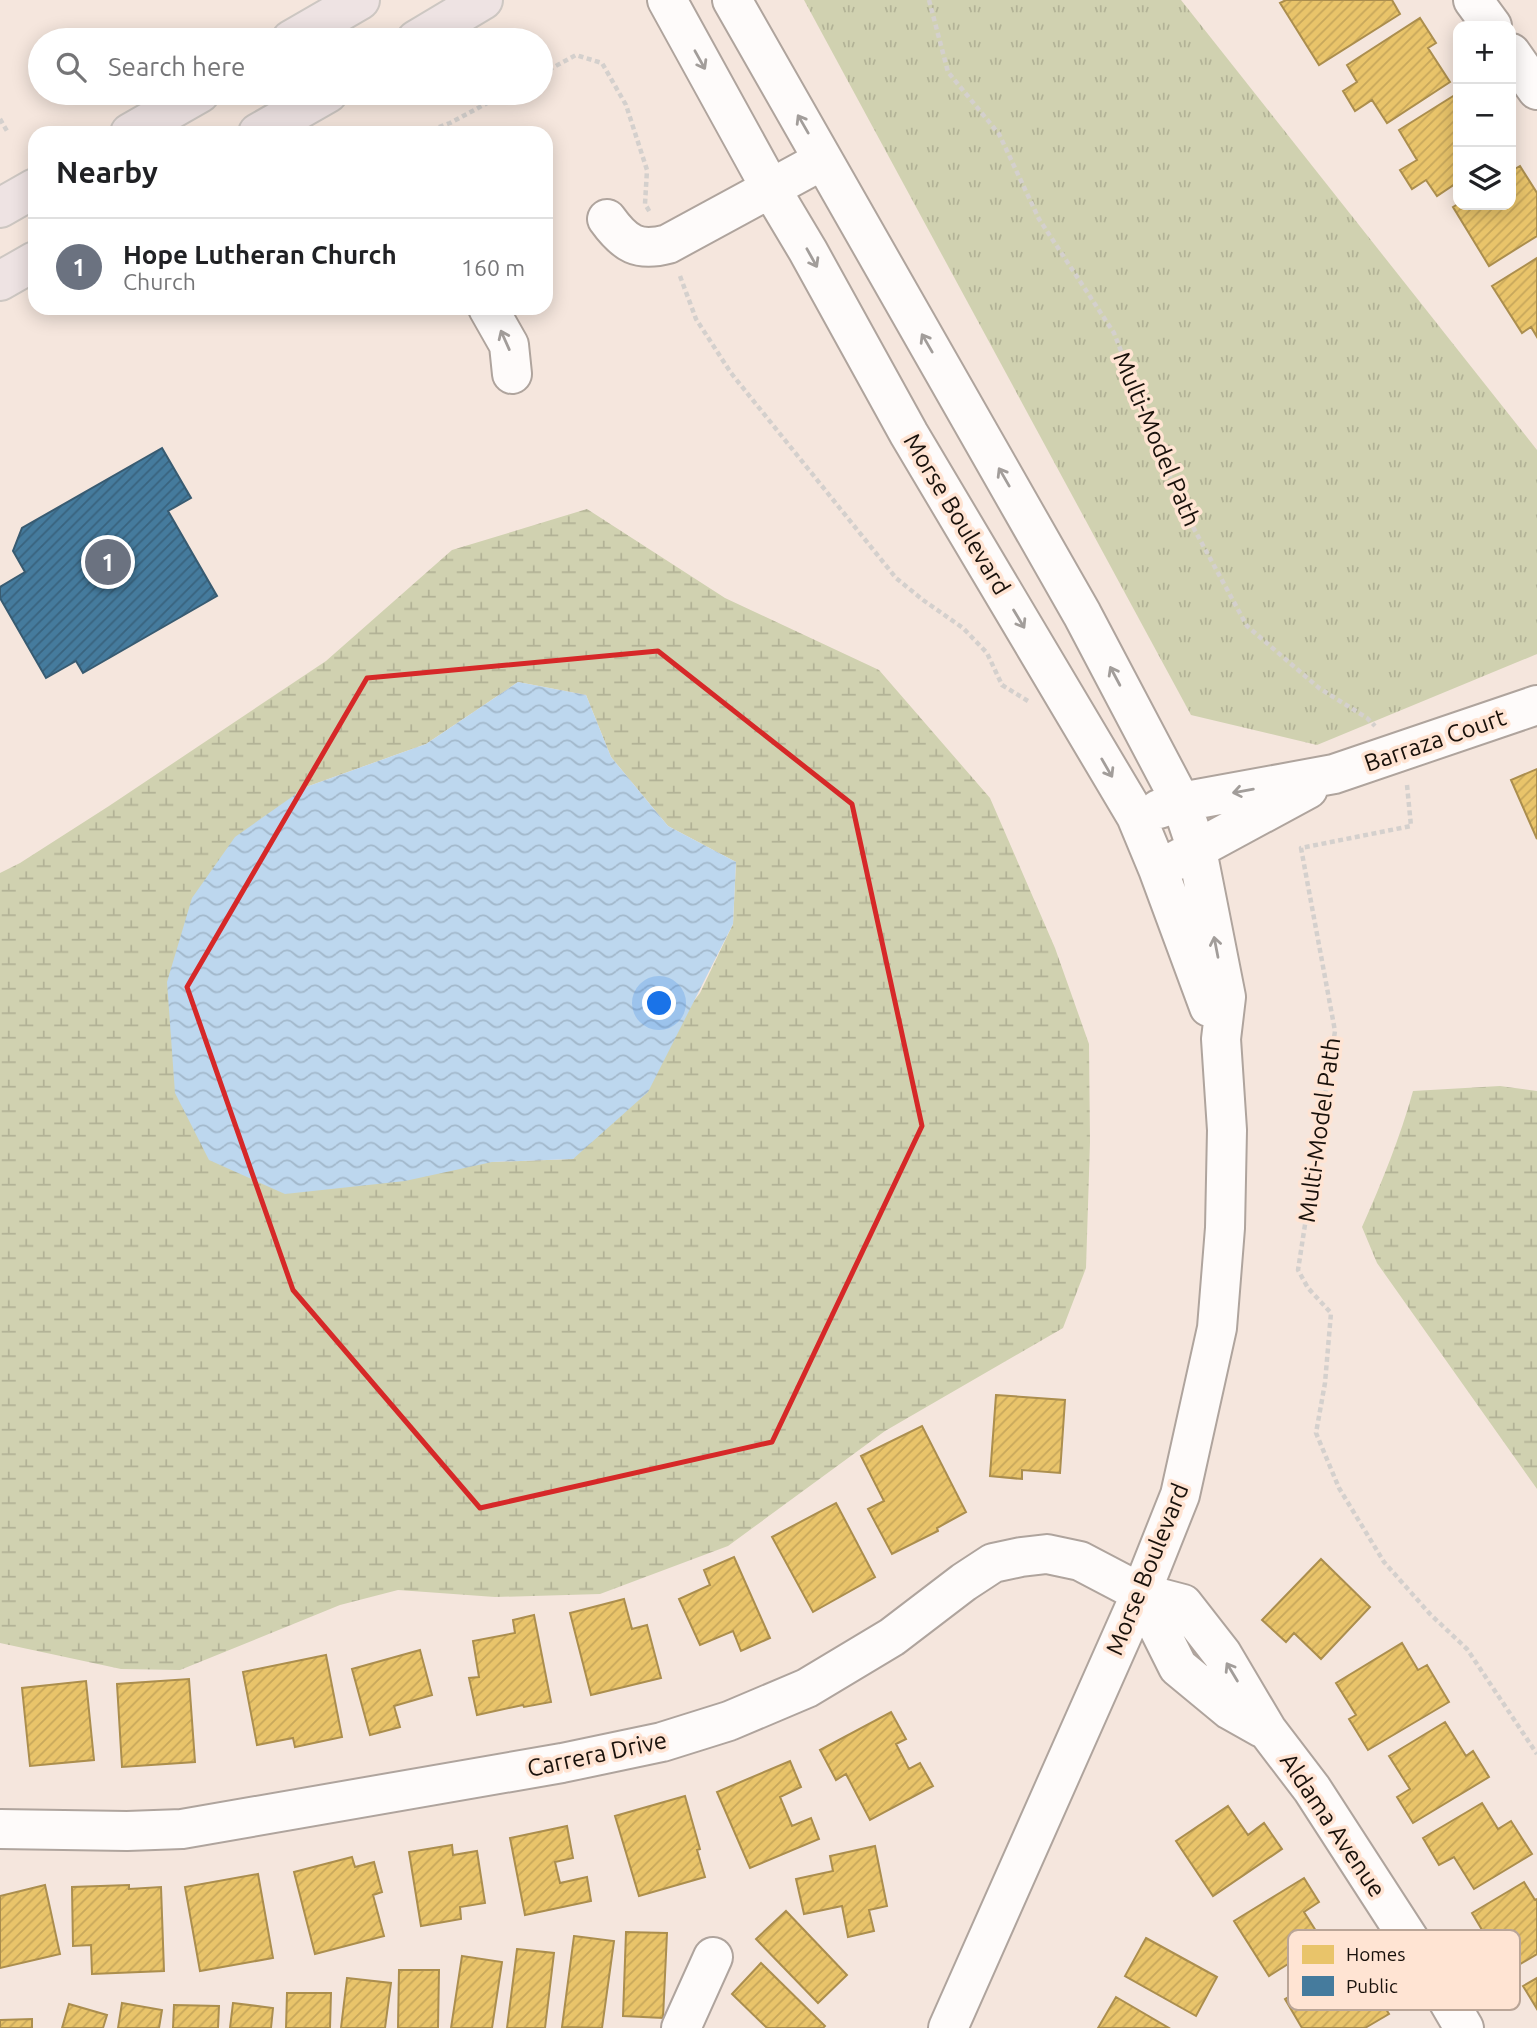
<!DOCTYPE html>
<html lang="en">
<head>
<meta charset="utf-8">
<style>
	:root { --surface:#fff; --page:#f6f6f6; --text:#202124; --muted:#757577; --line:#e0e0e0; --accent:#db2777 }
	body { margin:0; font-family:Ubuntu,sans-serif; background:var(--page); color:var(--text) }
	.controls { position:absolute; right:21px; top:21px; display:grid; overflow:hidden; border-radius:14px; box-shadow:0 4px 18px #0003 }
	.controls button { width:63px; height:63px; display:grid; place-items:center; padding:0; border:0; border-bottom:2px solid var(--line); background:var(--surface); color:var(--text); font:35px sans-serif }
	.you { position:absolute; left:660px; top:1004px; width:24px; height:24px; margin:-18px; border:5px solid #fff; border-radius:50%; background:#1a73e8; box-shadow:0 0 0 10px #1a73e833 }
	.badge { display:grid; place-items:center; width:46px; height:46px; border-radius:50%; background:var(--accent); color:#fff; font-size:23px; font-weight:700 }
	.pin { position:absolute; translate:-50% -50%; border:4px solid #fff; box-shadow:0 2px 7px #0006 }
	.list { margin:0; padding:0; list-style:none }
	h2 { display:flex; justify-content:space-between; align-items:center; height:91px; margin:0; padding:0 28px; font-size:30px }
	h2 small { font-size:23px; font-weight:400; color:var(--muted) }
	.list li { display:grid; grid-template-columns:46px 1fr auto; gap:21px; align-items:center; box-sizing:border-box; height:98px; padding:0 28px; border-top:2px solid var(--line) }
	.list b { display:block; font-size:26px; white-space:nowrap }
	.list p { margin:0; font-size:23px; white-space:nowrap; color:var(--muted) }
	.list em { font-size:23px; font-style:normal; color:var(--muted) }
	.icon { flex:none; width:38px; height:38px; fill:none; stroke:currentColor; stroke-width:2; stroke-linecap:round; stroke-linejoin:round }
	.map { position:relative; flex:none; width:1537px; height:2028px; overflow:hidden }
	.search { position:absolute; background:var(--surface); box-shadow:0 4px 18px #0003; left:28px; top:28px; width:525px; height:77px; display:flex; align-items:center; gap:18px; box-sizing:border-box; padding:0 24px; border-radius:38px; color:var(--muted); font-size:26px }
	.panel { position:absolute; background:var(--surface); box-shadow:0 4px 18px #0003; left:28px; top:126px; width:525px; height:189px; border-radius:21px }
	.map>svg:first-child { display:block }
	.grass { fill:url(#grass-tufts) }
	.wetland { fill:url(#wetland-marsh); fill-rule:evenodd }
	.water { fill:url(#water-waves) }
	.homes { fill:url(#homes-hatch); stroke:#ab8e4e; stroke-width:2 }
	.public { fill:url(#public-hatch); stroke:#385b71; stroke-width:2 }
	.lines { fill:none; stroke-linecap:round; stroke-linejoin:round }
	.minor-casing { stroke:#afa49d; stroke-width:42 }
	.major-casing { stroke:#cdc7c2; stroke-width:42 }
	.path { stroke:#d4d0cd; stroke-width:4.5; stroke-dasharray:5 3.5; stroke-linecap:butt }
	.minor { stroke:#fefbfa; stroke-width:38 }
	.major { stroke:#eee3e3; stroke-width:38 }
	.oneway { stroke:#a29d9a }
	.marked { fill:none; stroke:#d62828; stroke-width:5; stroke-linejoin:round }
	.labels { text-anchor:middle; dominant-baseline:central; stroke-width:7; stroke-linejoin:round; paint-order:stroke }
	.street-label { font-size:24px; fill:#19110b; stroke:#ffe4d3 }
	.key { fill:#ffe4d3; stroke:#baa597; stroke-width:2 }
	.key-label { font-size:19px; fill:#19110b }
</style>
</head>
<body>
<div class="map">
<svg width="1537" height="2028" viewBox="0 0 1537 2028">
	<defs>
		<pattern id="grass-tufts" width="24" height="20" patternUnits="userSpaceOnUse" patternTransform="scale(1.75)"><rect width="24" height="20" fill="#d0d1b0"/><path d="M3 7l-1-3M5 7V3M7 7l1-3M15 17l-1-3M17 17v-4M19 17l1-3" fill="none" stroke="#b2b296"/></pattern>
		<pattern id="wetland-marsh" width="20" height="14" patternUnits="userSpaceOnUse" patternTransform="scale(1.75)"><rect width="20" height="14" fill="#d0d1b0"/><path d="M1 5h8M5 5V1M11 12h8M15 12V8" fill="none" stroke="#b2b296"/></pattern>
		<pattern id="water-waves" width="16" height="10" patternUnits="userSpaceOnUse" patternTransform="scale(1.75)"><rect width="16" height="10" fill="#bdd7ee"/><path d="M0 5q4-4 8 0t8 0" fill="none" stroke="#a2b8cb"/></pattern>
		<pattern id="homes-hatch" width="6" height="6" patternUnits="userSpaceOnUse" patternTransform="scale(1.75)"><rect width="6" height="6" fill="#e9c46a"/><path d="M-1 1l2-2M0 6l6-6M5 7l2-2" fill="none" stroke="#c7a75b"/></pattern>
		<pattern id="public-hatch" width="6" height="6" patternUnits="userSpaceOnUse" patternTransform="scale(1.75)"><rect width="6" height="6" fill="#457b9d"/><path d="M-1 1l2-2M0 6l6-6M5 7l2-2" fill="none" stroke="#39637e"/></pattern>
	</defs>
	<rect width="100%" height="100%" fill="#f5e6dd"/>
	<path class="grass" d="M804,0H1181L1537,450V654L1317,745L1191,715Z"/>
	<path class="wetland" d="M587,509L725,598L879,670L990,798L1055,948L1089,1044L1090,1142L1086,1268L1063,1328L885,1431L728,1546L600,1594L495,1597L398,1590L340,1605L180,1670L121,1669L0,1643V873L20,863L109,806L326,661L452,550ZM518,682L586,695L611,757L668,826L736,862L733,924L700,993L573,1159L492,1162L306,787L426,744Z
		M1500,1086L1537,1091V1489L1377,1263L1362,1227C1382,1182 1400,1138 1413,1091Z"/>
	<path class="water" d="M518,682L586,695L611,757L668,826L736,862L733,924L648,1092L573,1159L492,1162L405,1181L285,1194L209,1160L175,1093L167,982L192,898L235,837L306,787L426,744Z"/>
	<path class="homes" d="M1286,0H1392L1400,14L1319,65L1280,3Z
		M1420,18L1436,43L1428,48L1450,82L1387,123L1372,100L1355,111L1343,91L1357,82L1347,65Z
		M1458,93V182L1437,196L1426,180L1412,189L1400,170L1417,160L1399,130Z
		M1520,166L1537,193V236L1489,266L1453,207L1458,204L1511,205V171Z
		M1537,258V337L1531,327L1522,333L1492,286Z
		M1537,769V839L1511,780Z
		M996,1395L1065,1400L1060,1473L1022,1470V1479L990,1476Z
		M922,1426L966,1512L937,1528L938,1531L892,1554L868,1509L884,1501L861,1456Z
		M836,1503L875,1577L813,1612L772,1537Z
		M734,1557L770,1638L741,1651L733,1631L700,1645L679,1599L710,1585L704,1570Z
		M1321,1559L1370,1607L1321,1659L1294,1633L1286,1642L1262,1620Z
		M624,1599L632,1629L647,1625L661,1678L591,1695L570,1613Z
		M534,1615L551,1702L524,1707L523,1705L477,1715L469,1678L479,1677L473,1641L515,1633L513,1620Z
		M1402,1643L1418,1670L1427,1665L1449,1702L1368,1750L1349,1719L1356,1715L1336,1683Z
		M420,1650L432,1695L394,1706L400,1727L370,1735L352,1669Z
		M326,1655L342,1737L295,1747L293,1738L257,1745L243,1672Z
		M189,1679L195,1762L122,1767L117,1684Z
		M86,1681L94,1760L30,1766L22,1688Z
		M891,1712L906,1739L896,1744L909,1769L920,1763L933,1786L870,1820L846,1774L836,1780L820,1750Z
		M1445,1722L1466,1756L1473,1751L1489,1777L1413,1823L1397,1797L1410,1789L1389,1756Z
		M790,1761L801,1787L780,1797L792,1826L811,1818L819,1839L750,1868L717,1792Z
		M685,1796L700,1849L697,1850L705,1877L639,1896L615,1816Z
		M1482,1803L1498,1829L1511,1821L1532,1854L1474,1889L1454,1857L1439,1865L1423,1838Z
		M1228,1806L1248,1835L1264,1823L1282,1849L1213,1896L1176,1841Z
		M567,1826L573,1858L555,1862L560,1883L587,1877L591,1901L525,1915L510,1838Z
		M452,1845L453,1855L477,1851L485,1903L460,1907L461,1919L421,1926L409,1852Z
		M875,1846L887,1906L869,1910L874,1931L848,1937L842,1906L804,1914L796,1879L833,1871L830,1856Z
		M352,1857L355,1867L374,1862L382,1892L373,1895L384,1936L315,1954L294,1872Z
		M258,1874L273,1958L200,1971L185,1887Z
		M1304,1878L1319,1902L1304,1912L1323,1942L1269,1976L1234,1921Z
		M1524,1882L1535,1900L1537,1899V1954L1507,1972L1472,1913Z
		M45,1885L60,1954L0,1968V1896Z
		M129,1885V1889L161,1887L164,1971L92,1974L91,1945L73,1946L72,1887Z
		M786,1911L847,1975L818,2003L756,1939Z
		M626,1932L667,1933L663,2018L623,2016Z
		M574,1936L614,1941L602,2028L562,2027Z
		M1146,1938L1217,1977L1196,2016L1125,1976Z
		M517,1949L554,1953L545,2028H507Z
		M462,1956L502,1962L492,2028H451Z
		M761,1963L825,2026L823,2028H767L732,1994Z
		M1345,1963L1362,1991L1371,1985L1389,2014L1365,2028H1302L1285,1999Z
		M399,1970H439L438,2028H398Z
		M347,1978L391,1983L385,2028H341Z
		M1537,1978V2009L1523,1986Z
		M287,1993H331L330,2028H286Z
		M1116,1997L1169,2028H1098Z
		M122,2003L162,2010L159,2028H118Z
		M233,2003L273,2008L271,2028H230Z
		M69,2004L107,2015L103,2028H62Z
		M174,2005L219,2006L218,2028H173Z
		M32,2019V2028H0V2020Z"/>
	<path class="public" d="M162,448L191,498L168,511L217,596L83,673L76,661L46,678L0,598V587L25,572L13,551L22,528Z"/>
	<g class="lines">
		<g class="minor-casing">
			<path id="minor" d="M667,0L771,189L808,251L909,434L1136,816L1158,869L1209,1007
				M732,0L1082,614L1181,802L1197,850L1226,997L1221,1039L1227,1130L1225,1228L1217,1328L1180,1495L1141,1593L948,2028
				M1473,0L1492,26
				M1511,53L1537,90
				M607,219C625,244 638,252 668,244L823,160
				M488,308L509,345L512,374
				M1159,809L1181,802L1334,774L1537,705
				M1173,862L1308,789
				M1141,1593L1178,1667L1230,1710L1262,1728
				M0,1829L127,1831L182,1829L562,1763L662,1742L729,1721L807,1688L892,1637L964,1582L993,1563L1021,1557L1047,1554L1080,1561L1141,1593L1183,1604L1222,1654L1267,1730L1312,1789L1440,1987L1464,2028
				M681,2028L713,1957"/>
		</g>
		<g class="major-casing">
			<path id="major" d="M291,40L360,0
				M416,40L483,0
				M130,133L200,93
				M258,133L328,93
				M0,208L35,188
				M0,281L35,261"/>
		</g>
		<path class="path" d="M929,0L948,72L999,134L1039,219L1114,333L1181,505L1247,626L1319,688L1367,718L1375,726
			M541,74L576,55L602,63L626,105L647,170L645,204L651,214
			M0,119L7,131
			M423,133L450,123L506,93
			M680,276L696,319L731,373L896,578L923,600L963,628L987,653L1002,685L1028,701
			M1407,785L1411,826L1301,848L1335,1031L1298,1270L1308,1288L1331,1313L1325,1383L1316,1433L1339,1488L1384,1562L1430,1614L1467,1649L1537,1754"/>
		<use href="#minor" class="minor"/>
		<use href="#major" class="major"/>
	</g>
	<defs><path id="oneway-shaft" d="M-6 0H5M1.5-3L5.5 0L1.5 3" fill="none" stroke-width="1.6" stroke-linecap="round" stroke-linejoin="round" transform="scale(1.75)"/></defs>
	<g class="oneway">
		<use href="#oneway-shaft" transform="translate(700 60) rotate(61)"/>
		<use href="#oneway-shaft" transform="translate(803 124) rotate(-120)"/>
		<use href="#oneway-shaft" transform="translate(812 258) rotate(61)"/>
		<use href="#oneway-shaft" transform="translate(505 340) rotate(-114)"/>
		<use href="#oneway-shaft" transform="translate(927 343) rotate(-120)"/>
		<use href="#oneway-shaft" transform="translate(1004 477) rotate(-120)"/>
		<use href="#oneway-shaft" transform="translate(1019 619) rotate(59)"/>
		<use href="#oneway-shaft" transform="translate(1115 676) rotate(-118)"/>
		<use href="#oneway-shaft" transform="translate(1107 768) rotate(60)"/>
		<use href="#oneway-shaft" transform="translate(1243 791) rotate(170)"/>
		<use href="#oneway-shaft" transform="translate(1216 947) rotate(-101)"/>
		<use href="#oneway-shaft" transform="translate(1232 1672) rotate(-121)"/>
	</g>
	<path class="marked" d="M658,651L852,804L922,1126L772,1442L480,1508L293,1290L187,987L367,678Z"/>
	<g class="labels">
		<g class="street-label">
			<text transform="translate(1157 439) rotate(67)">Multi-Model Path</text>
			<text transform="translate(957 514) rotate(59)">Morse Boulevard</text>
			<text transform="translate(1435 740) rotate(-19)">Barraza Court</text>
			<text transform="translate(1319 1130) rotate(-82)">Multi-Model Path</text>
			<text transform="translate(1147 1569) rotate(-68)">Morse Boulevard</text>
			<text transform="translate(597 1754) rotate(-12)">Carrera Drive</text>
			<text transform="translate(1333 1825) rotate(56)">Aldama Avenue</text>
		</g>
	</g>
	<rect x="1288" y="1930" width="232" height="80" rx="10" class="key"/>
	<rect x="1302" y="1945" width="32" height="19" fill="#e9c46a"/>
	<rect x="1302" y="1976" width="32" height="20" fill="#457b9d"/>
	<g class="key-label">
		<text x="1346" y="1961">Homes</text>
		<text x="1346" y="1993">Public</text>
	</g>
</svg>
<div class="controls">
<button>+</button>
<button>−</button>
<button><svg class="icon" aria-label="layers" viewBox="0 0 24 24"><path d="M12 4l9 5-9 5-9-5zM3 14l9 5 9-5"/></svg></button>
</div>
<div class="you"></div>
<div class="pin badge" style="left:108px;top:562px;background:#6b7280">1</div>
<div class="search"><svg class="icon" aria-label="search" viewBox="0 0 24 24"><circle cx="10" cy="10" r="6"/><path d="M15 15l6 6"/></svg>Search here</div>
<section class="panel">
<h2>Nearby<small></small></h2>
<ul class="list">
<li><span class="badge" style="background:#6b7280">1</span><div><b>Hope Lutheran Church</b><p>Church</p></div><em>160 m</em></li>
</ul>
</section>
</div>
</body>
</html>
